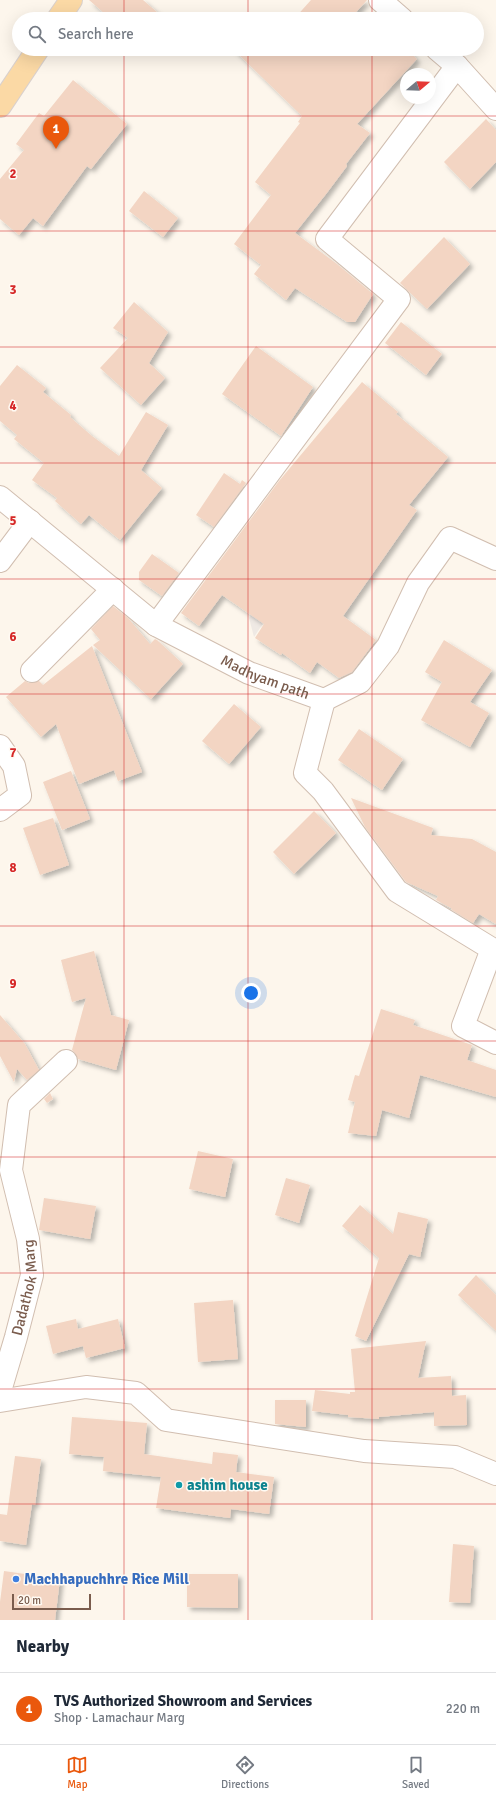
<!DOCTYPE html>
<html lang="en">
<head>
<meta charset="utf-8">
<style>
	:root { --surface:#fff; --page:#f6f6f7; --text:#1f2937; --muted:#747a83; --line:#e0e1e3; --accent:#ea580c }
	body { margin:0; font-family:Signika,sans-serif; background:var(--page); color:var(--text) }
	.compass { position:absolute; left:400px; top:68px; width:36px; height:36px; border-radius:50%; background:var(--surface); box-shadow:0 4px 16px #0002; rotate:71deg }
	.scale { position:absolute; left:12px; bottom:10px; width:79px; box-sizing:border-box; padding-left:4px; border:2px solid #7a5c4d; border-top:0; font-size:11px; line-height:14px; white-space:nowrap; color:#7a5c4d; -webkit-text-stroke:3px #fffaf3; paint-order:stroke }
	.you { position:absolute; left:251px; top:993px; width:14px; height:14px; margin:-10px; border:3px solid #fff; border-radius:50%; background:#1a73e8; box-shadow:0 0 0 6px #1a73e833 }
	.badge { display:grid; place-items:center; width:26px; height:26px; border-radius:50%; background:var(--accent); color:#fff; font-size:13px; font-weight:700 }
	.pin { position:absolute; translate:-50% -33px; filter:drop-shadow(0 1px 2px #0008) }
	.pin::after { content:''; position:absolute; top:21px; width:14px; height:12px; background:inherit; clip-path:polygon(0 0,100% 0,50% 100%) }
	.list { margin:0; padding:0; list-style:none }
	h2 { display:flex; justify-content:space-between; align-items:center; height:52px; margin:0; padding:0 16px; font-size:17px }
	h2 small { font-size:13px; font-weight:400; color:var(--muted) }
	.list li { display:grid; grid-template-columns:26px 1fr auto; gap:12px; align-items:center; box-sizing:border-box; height:72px; padding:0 16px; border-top:1px solid var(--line) }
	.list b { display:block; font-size:15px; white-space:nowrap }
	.list p { margin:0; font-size:13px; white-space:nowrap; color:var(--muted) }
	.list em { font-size:13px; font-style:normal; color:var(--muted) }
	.icon { flex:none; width:22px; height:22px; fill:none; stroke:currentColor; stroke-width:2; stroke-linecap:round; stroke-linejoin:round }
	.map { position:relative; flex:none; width:496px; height:1620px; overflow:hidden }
	.search { position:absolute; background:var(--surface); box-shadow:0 4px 16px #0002; left:12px; right:12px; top:12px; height:44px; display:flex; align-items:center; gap:10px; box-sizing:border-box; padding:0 14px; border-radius:22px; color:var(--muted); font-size:15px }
	.sheet { height:124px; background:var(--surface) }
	nav { display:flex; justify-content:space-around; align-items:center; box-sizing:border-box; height:56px; border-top:1px solid var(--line); background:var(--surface); font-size:11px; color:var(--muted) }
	nav a { display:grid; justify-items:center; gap:2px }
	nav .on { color:var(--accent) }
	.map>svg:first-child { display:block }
	.industrial { fill:#efe9e4 }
	.building { fill:#f3d5c3; filter:url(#shadow) }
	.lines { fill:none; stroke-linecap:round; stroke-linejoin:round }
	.minor-casing { stroke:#d1beb0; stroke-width:24 }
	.primary-casing { stroke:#dad1cd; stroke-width:24 }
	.minor { stroke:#fff; stroke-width:22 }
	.primary { stroke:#fbd9a5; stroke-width:22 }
	.grid { fill:none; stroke:#d62828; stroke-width:1; stroke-opacity:0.55 }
	.culture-dot { fill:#0f9aa8; stroke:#fffaf3; stroke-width:1.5 }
	.shop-dot { fill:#3f7fe0; stroke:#fffaf3; stroke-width:1.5 }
	.labels { text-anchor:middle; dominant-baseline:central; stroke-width:3; stroke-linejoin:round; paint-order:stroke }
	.street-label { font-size:15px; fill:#7a5c4d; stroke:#fffaf3 }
	.culture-label { font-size:15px; font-weight:bold; fill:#0d838f; stroke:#fffaf3; text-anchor:start }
	.shop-label { font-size:15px; font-weight:bold; fill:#366cbe; stroke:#fffaf3; text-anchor:start }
	.grid-label { font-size:13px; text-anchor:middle; font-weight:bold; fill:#d62828; stroke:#fffaf3; stroke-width:3; stroke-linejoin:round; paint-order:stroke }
</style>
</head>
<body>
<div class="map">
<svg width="496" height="1620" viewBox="0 0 496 1620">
	<defs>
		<filter id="shadow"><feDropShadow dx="3.5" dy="3.5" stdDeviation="2" flood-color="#0004"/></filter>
	</defs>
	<rect width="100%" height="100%" fill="#fdf6ec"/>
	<path class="industrial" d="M285,590L254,637L249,618L264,600Z"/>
	<path class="building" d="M89,0H143L165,19H111Z
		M311,0H367L350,19H294Z
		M233,49H407L417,59L357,124L370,133L346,164L347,166L326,194L295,233L337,264L373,294L355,322H347L295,288L286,300L254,274L261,265L234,244L271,195L255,182L300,123L298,122L302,116Z
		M73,80L127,124L91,169L87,166L43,226L33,218L19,235L0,219V179L24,150L16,144L39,113L44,116Z
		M486,119L496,130V162L470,189L444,162Z
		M144,191L178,218L163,237L129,211Z
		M444,237L470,264L427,309L400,283Z
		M134,302L168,332L149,363L165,378L141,405L100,368L128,338L113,328Z
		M401,322L442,354L426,375L385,343Z
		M256,346L313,387L281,436L222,394Z
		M17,365L46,388L43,392L71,415L70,417L92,436L119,456L146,412L168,425L141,470L162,488L120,540L89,515L81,524L55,501L57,498L32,480L44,463L14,439L17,435L0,421V386Z
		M362,382L398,412L396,414L448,457L409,505L417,510L343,616L376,640L352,672L339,678L317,662L310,673L282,653L281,655L255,638L264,624L222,595L199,626L181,613L279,481Z
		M224,473L240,484L242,480L246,483L214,527L196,515Z
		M152,554L179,573L162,596L139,580V572Z
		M113,606L128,618L150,644L155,639L157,640L183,664L151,699L93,645L100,640L91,629Z
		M444,640L492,670L470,702L489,713L470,747L421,720L442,682L425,672Z
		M92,646L142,772L118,781L114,770L79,784L56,724L41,737L6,697L25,681L29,683L39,681L43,685Z
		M234,704L261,727L229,764L202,741Z
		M359,729L403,759L382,790L338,760Z
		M71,771L90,819L62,830L43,782Z
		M351,798L433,828L431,835L472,839L496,852V924L479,914L473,923L452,910L451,908L436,900L438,896L406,882L365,827Z
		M314,811L336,833L294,874L273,852Z
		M53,818L69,865L40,875L23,828Z
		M94,951L111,1015L129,1020L116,1070L78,1059L75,1053L72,1050L86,998L72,1002L61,960Z
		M381,1009L415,1020L413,1025L472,1045L467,1060L496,1070V1097L420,1075L409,1118L382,1110L376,1136L348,1133L355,1102L348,1100L355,1075L359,1076Z
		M0,1015L25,1044L39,1070L27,1080L17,1069L14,1082L0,1056Z
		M50,1093L53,1099L47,1103L44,1099Z
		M198,1151L233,1159L225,1197L189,1189Z
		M286,1178L310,1185L299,1223L275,1215Z
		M44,1198L96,1206L90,1239L39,1230Z
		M360,1205L393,1234L398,1212L428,1219L420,1257L409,1254L366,1341L355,1336L379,1258L342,1226Z
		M476,1275L496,1295V1331L458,1295Z
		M233,1300L238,1359L198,1362L194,1303Z
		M76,1319L78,1329L118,1319L125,1348L86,1358L83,1346L53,1354L46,1326Z
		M426,1341L418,1378L451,1376L452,1396L466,1395L467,1425L434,1426V1412L379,1417V1419L348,1417V1415L312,1411L315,1390L350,1394V1392H355L351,1349Z
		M275,1400H306V1427L275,1424Z
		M72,1417L147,1423L144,1454L212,1464L213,1452L238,1455L236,1472L274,1477L269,1514L231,1509L230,1518L156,1508L161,1477L103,1471L104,1457L69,1454Z
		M15,1456L41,1459L35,1505L32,1504L26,1545L0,1541V1514L7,1515Z
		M453,1544L474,1546L470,1603L449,1602Z
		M4,1571L60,1579L55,1620H0V1602Z
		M187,1574H238V1608L187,1607Z"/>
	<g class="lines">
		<g class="minor-casing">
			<g id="minor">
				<path d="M380,0L402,19"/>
				<path d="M437,49L457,66L496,109"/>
				<path id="s1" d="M0,497L156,625L249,673L324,700L360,682L388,646L418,583L450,538L496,559"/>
				<path d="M0,561L30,521"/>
				<path d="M156,625L399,299L327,239L457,66"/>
				<path d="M32,671L113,589"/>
				<path d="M324,700L305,773L323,791L397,891L492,949L463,1026L496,1043"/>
				<path d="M0,746L14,766L20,795L0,810"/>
				<path id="s2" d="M0,1391L16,1337L32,1275L28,1239L11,1170L19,1105L66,1061"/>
				<path d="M0,1401L86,1387L136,1393L166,1420L364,1451L455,1457L496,1474"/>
			</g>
		</g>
		<g class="primary-casing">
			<path id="primary" d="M58,19L71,0
				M0,106L38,49"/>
		</g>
		<use href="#minor" class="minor"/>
		<use href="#primary" class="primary"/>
	</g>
	<path class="grid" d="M124,0V19M248,0V19M372,0V19M124,49V1620M248,49V1620M372,49V1620M0,116H496M0,231H496M0,347H496M0,463H496M0,579H496M0,694H496M0,810H496M0,926H496M0,1041H496M0,1157H496M0,1273H496M0,1389H496M0,1504H496"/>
	<circle class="culture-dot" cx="179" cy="1485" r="4"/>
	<circle class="shop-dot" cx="16" cy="1579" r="4"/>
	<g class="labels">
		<g class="street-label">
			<text stroke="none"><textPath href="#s1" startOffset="323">Madhyam path</textPath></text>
			<text stroke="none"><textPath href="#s2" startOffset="107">Dadathok Marg</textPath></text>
		</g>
		<g class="culture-label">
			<text x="187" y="1485">ashim house</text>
		</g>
		<g class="shop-label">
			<text x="24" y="1579">Machhapuchhre Rice Mill</text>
		</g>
	</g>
	<g class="grid-label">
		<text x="13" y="178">2</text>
		<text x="13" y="294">3</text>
		<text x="13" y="410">4</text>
		<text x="13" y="525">5</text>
		<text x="13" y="641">6</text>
		<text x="13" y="757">7</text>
		<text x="13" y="872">8</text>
		<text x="13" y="988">9</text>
	</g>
</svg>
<svg class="compass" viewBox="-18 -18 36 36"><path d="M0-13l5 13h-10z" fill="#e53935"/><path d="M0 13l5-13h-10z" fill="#747a83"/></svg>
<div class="scale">20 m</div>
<div class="you"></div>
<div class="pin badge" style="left:56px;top:149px">1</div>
<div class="search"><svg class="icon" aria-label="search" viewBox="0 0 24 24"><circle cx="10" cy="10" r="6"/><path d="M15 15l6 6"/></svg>Search here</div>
</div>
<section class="sheet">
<h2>Nearby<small></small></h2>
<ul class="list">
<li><span class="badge">1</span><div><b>TVS Authorized Showroom and Services</b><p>Shop · Lamachaur Marg</p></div><em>220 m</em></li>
</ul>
</section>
<nav>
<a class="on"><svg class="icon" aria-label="map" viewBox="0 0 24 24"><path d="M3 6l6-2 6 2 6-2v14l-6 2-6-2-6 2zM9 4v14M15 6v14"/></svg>Map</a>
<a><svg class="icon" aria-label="directions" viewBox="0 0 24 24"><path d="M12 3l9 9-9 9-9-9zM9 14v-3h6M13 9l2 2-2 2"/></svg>Directions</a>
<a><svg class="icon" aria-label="saved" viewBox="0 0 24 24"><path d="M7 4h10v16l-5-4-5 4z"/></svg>Saved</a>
</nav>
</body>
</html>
